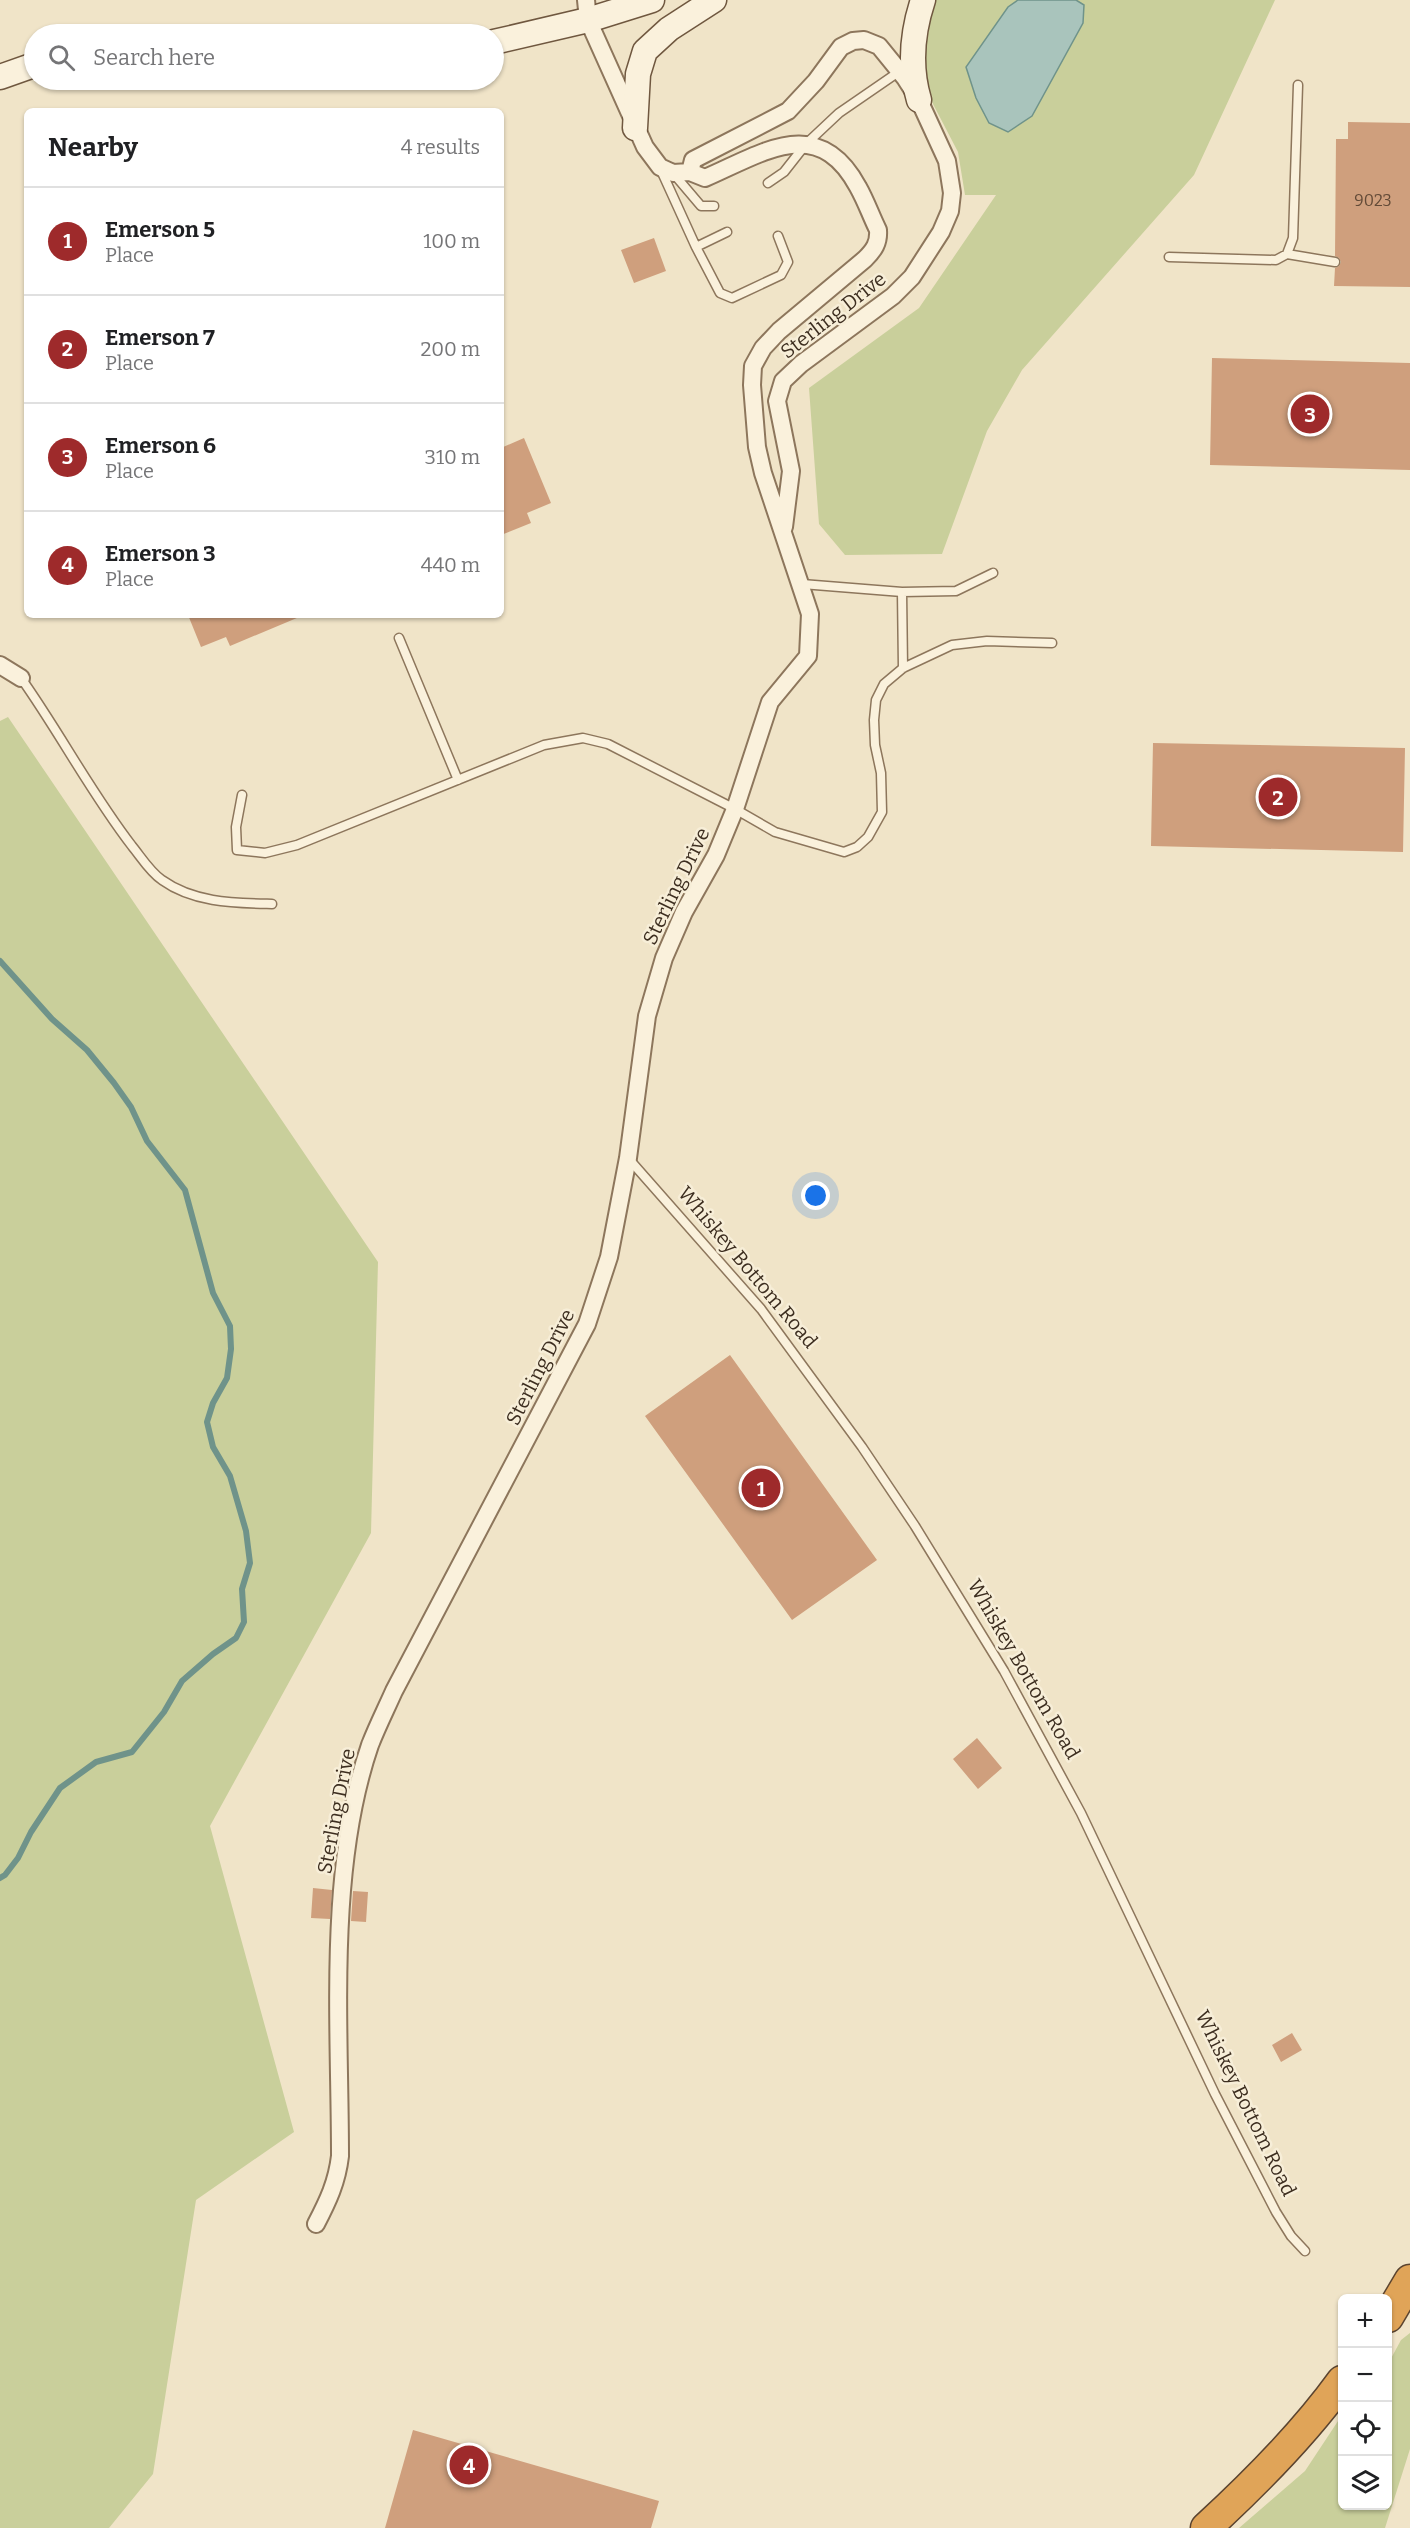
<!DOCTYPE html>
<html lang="en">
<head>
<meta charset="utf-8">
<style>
	:root { --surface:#fff; --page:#f2f2f2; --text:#202124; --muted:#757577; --line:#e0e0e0; --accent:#9e2a2b }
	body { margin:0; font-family:Bitter,serif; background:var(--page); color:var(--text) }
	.controls { position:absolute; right:18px; bottom:18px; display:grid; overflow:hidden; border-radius:9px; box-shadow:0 2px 4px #0004 }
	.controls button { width:54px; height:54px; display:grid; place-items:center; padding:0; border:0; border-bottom:2px solid var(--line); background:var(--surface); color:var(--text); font:30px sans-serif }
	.you { position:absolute; left:816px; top:1196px; width:21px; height:21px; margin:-15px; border:4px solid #fff; border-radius:50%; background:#1a73e8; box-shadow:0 0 0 9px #1a73e833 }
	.badge { display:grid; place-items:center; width:39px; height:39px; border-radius:50%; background:var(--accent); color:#fff; font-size:20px; font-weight:700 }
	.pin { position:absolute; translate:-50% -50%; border:3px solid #fff; box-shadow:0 2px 6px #0006 }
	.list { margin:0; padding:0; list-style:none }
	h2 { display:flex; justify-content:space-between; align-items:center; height:78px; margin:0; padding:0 24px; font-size:26px }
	h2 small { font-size:20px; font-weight:400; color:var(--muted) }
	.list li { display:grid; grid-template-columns:39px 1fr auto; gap:18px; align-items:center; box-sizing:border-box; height:108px; padding:0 24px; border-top:2px solid var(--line) }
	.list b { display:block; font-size:22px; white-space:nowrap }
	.list p { margin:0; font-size:20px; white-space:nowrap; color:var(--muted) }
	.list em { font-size:20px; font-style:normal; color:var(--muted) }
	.icon { flex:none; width:33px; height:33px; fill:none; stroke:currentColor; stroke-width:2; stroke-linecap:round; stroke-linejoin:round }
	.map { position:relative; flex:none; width:1410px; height:2528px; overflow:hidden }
	.search { position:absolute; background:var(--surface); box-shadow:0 2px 4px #0004; left:24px; top:24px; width:480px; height:66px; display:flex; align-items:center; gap:15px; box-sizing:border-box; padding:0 21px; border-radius:33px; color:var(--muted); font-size:22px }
	.panel { position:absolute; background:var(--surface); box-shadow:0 2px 4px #0004; left:24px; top:108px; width:480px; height:510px; border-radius:9px }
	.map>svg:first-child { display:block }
	.green { fill:#c9cf9b }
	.water { fill:#a9c4bc; stroke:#6f938a; stroke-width:1.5 }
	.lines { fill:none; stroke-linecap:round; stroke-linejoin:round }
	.stream { stroke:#6f938a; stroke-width:6 }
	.building { fill:#cf9f7d }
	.lane-casing { stroke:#8d765c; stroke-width:11 }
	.street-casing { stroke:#8d765c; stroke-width:20 }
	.secondary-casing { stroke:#6f573f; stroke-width:27 }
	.highway-casing { stroke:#5b4430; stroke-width:33 }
	.lane { stroke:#faf1dc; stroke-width:8 }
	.street { stroke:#faf1dc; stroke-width:16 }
	.secondary { stroke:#faf1dc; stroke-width:24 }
	.highway { stroke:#e0a458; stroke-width:30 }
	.labels { text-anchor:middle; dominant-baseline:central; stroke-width:5; stroke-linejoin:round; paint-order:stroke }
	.number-label { font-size:16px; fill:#624a37 }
	.street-label { font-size:20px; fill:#3d2e20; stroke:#f7eed8 }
</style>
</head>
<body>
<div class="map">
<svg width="1410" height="2528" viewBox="0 0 1410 2528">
	<rect width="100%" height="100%" fill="#f0e4c8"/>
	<path class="green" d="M932,0H1275L1194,175L1022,370L987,431L942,554L845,555L819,524L809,388L919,308L996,195H965L958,152L933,104L921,70Z
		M8,717L378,1262L371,1533L210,1826L294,2132L196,2200L153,2474L109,2528H0V721Z
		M1410,2333V2449L1385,2528H1239L1305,2471L1342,2415V2506H1388V2364L1401,2340Z"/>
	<path class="water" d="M1018,0H1076L1084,5L1083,23L1032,116L1008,132L989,123L976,98L966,67L1008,7Z"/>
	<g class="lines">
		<path class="stream" d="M0,961L52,1019L87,1050L114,1083L131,1107L147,1141L185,1190L213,1293L230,1326L231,1349L227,1378L213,1403L207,1422L213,1447L230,1476L246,1531L250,1563L242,1589L244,1622L236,1638L213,1654L182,1681L164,1712L132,1752L96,1762L60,1788L31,1832L18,1858L5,1875L0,1878"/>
	</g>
	<path class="building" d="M1348,122L1410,123V287L1334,286L1335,268L1339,266L1341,262L1339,258L1335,256L1336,139H1348Z
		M654,238L666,271L634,283L621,250Z
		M1212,358L1410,363V470L1210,465Z
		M524,438L551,503L527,513L531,523L501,535V448Z
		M188,615H304L230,646L226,637L201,647Z
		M1153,743L1405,748L1403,852L1151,846Z
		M730,1355L877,1560L792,1620L645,1416Z
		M977,1738L1002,1768L978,1789L953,1759Z
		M313,1888L332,1890L330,1919L311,1918Z
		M353,1891L368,1892L366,1922L351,1921Z
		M1292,2033L1302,2050L1281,2062L1272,2045Z
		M413,2430L659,2501L651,2528H385Z"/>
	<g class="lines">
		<g class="lane-casing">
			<path id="lane" d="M660,168L696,247
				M673,173L701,206H714
				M768,183L784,172L806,144L839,113L900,71
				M727,232L696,247L720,293L732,298L781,275L788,262L778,236
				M1287,254L1335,262
				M1169,257L1276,260L1287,254L1293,238L1298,85
				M802,584L902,592L956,591L993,573
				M902,592L903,668
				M399,638L458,780
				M21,678C60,733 91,793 132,846C141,857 150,872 162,880C194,903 235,903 272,904
				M242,795L236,827L237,850L265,853L297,845L544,745L583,738L608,744L735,809L775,832L844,852L857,847L868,837L882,812L881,773L875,745L874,720L876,700L884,684L903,668L952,645L987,641L1052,643
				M628,1158L761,1309L862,1447L915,1526L1004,1671L1081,1813L1215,2094L1276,2212L1291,2236L1305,2251"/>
		</g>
		<g class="street-casing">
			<path id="street" d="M690,172L693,160L788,111L816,81L841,47L853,41L864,40L879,46L905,78L919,100L947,161L952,193L950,211L941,232L912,277L893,296L801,364L783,381L777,401L791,471L784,527
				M0,665L21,678
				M316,2224C328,2201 337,2182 340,2156C340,2024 327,1870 370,1745C377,1727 386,1709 394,1691L587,1324L609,1257L628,1158L647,1016L664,958L684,912L716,855L735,809L770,702L808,656L810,614L763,473L757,447L752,385L753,366L763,348L779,331L865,259C874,250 879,243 878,230C871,216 866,201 858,187C818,113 763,153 705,178L690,172L673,173L660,167L645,147L588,20L586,0"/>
		</g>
		<g class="secondary-casing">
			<path id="secondary" d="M494,42L588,20L652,0
				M0,77L34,65
				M919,100C909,66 912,33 923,0
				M635,128L638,74L645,51L669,29L714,0"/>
		</g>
		<g class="highway-casing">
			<path id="highway" d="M1388,2317L1410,2280
				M1206,2528C1255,2483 1303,2435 1342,2381"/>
		</g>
		<use href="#lane" class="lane"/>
		<use href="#street" class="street"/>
		<use href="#secondary" class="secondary"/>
		<use href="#highway" class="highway"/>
	</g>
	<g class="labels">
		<g class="number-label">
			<text x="1373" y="200">9023</text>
		</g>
		<g class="street-label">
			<text transform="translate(833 315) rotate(-38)">Sterling Drive</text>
			<text transform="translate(676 886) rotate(-64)">Sterling Drive</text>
			<text transform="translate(748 1267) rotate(50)">Whiskey Bottom Road</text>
			<text transform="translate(540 1367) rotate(-63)">Sterling Drive</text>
			<text transform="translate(1024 1669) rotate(60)">Whiskey Bottom Road</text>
			<text transform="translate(336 1811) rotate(-79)">Sterling Drive</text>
			<text transform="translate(1246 2103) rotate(64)">Whiskey Bottom Road</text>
		</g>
	</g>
</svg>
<div class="controls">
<button>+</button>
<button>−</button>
<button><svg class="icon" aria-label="locate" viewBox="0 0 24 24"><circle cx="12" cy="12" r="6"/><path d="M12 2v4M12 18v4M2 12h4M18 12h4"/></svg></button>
<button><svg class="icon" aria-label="layers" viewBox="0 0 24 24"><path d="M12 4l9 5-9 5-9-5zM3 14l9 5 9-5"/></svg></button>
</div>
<div class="you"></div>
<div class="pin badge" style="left:761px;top:1488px">1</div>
<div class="pin badge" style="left:1278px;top:797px">2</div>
<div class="pin badge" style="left:1310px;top:414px">3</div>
<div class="pin badge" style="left:469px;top:2465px">4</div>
<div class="search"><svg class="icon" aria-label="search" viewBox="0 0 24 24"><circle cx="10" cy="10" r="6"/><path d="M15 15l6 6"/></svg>Search here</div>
<section class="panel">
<h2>Nearby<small>4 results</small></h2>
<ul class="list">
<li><span class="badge">1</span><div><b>Emerson 5</b><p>Place</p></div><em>100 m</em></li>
<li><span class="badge">2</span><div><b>Emerson 7</b><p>Place</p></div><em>200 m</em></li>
<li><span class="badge">3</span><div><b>Emerson 6</b><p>Place</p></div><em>310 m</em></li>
<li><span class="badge">4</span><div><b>Emerson 3</b><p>Place</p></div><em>440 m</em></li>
</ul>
</section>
</div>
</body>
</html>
